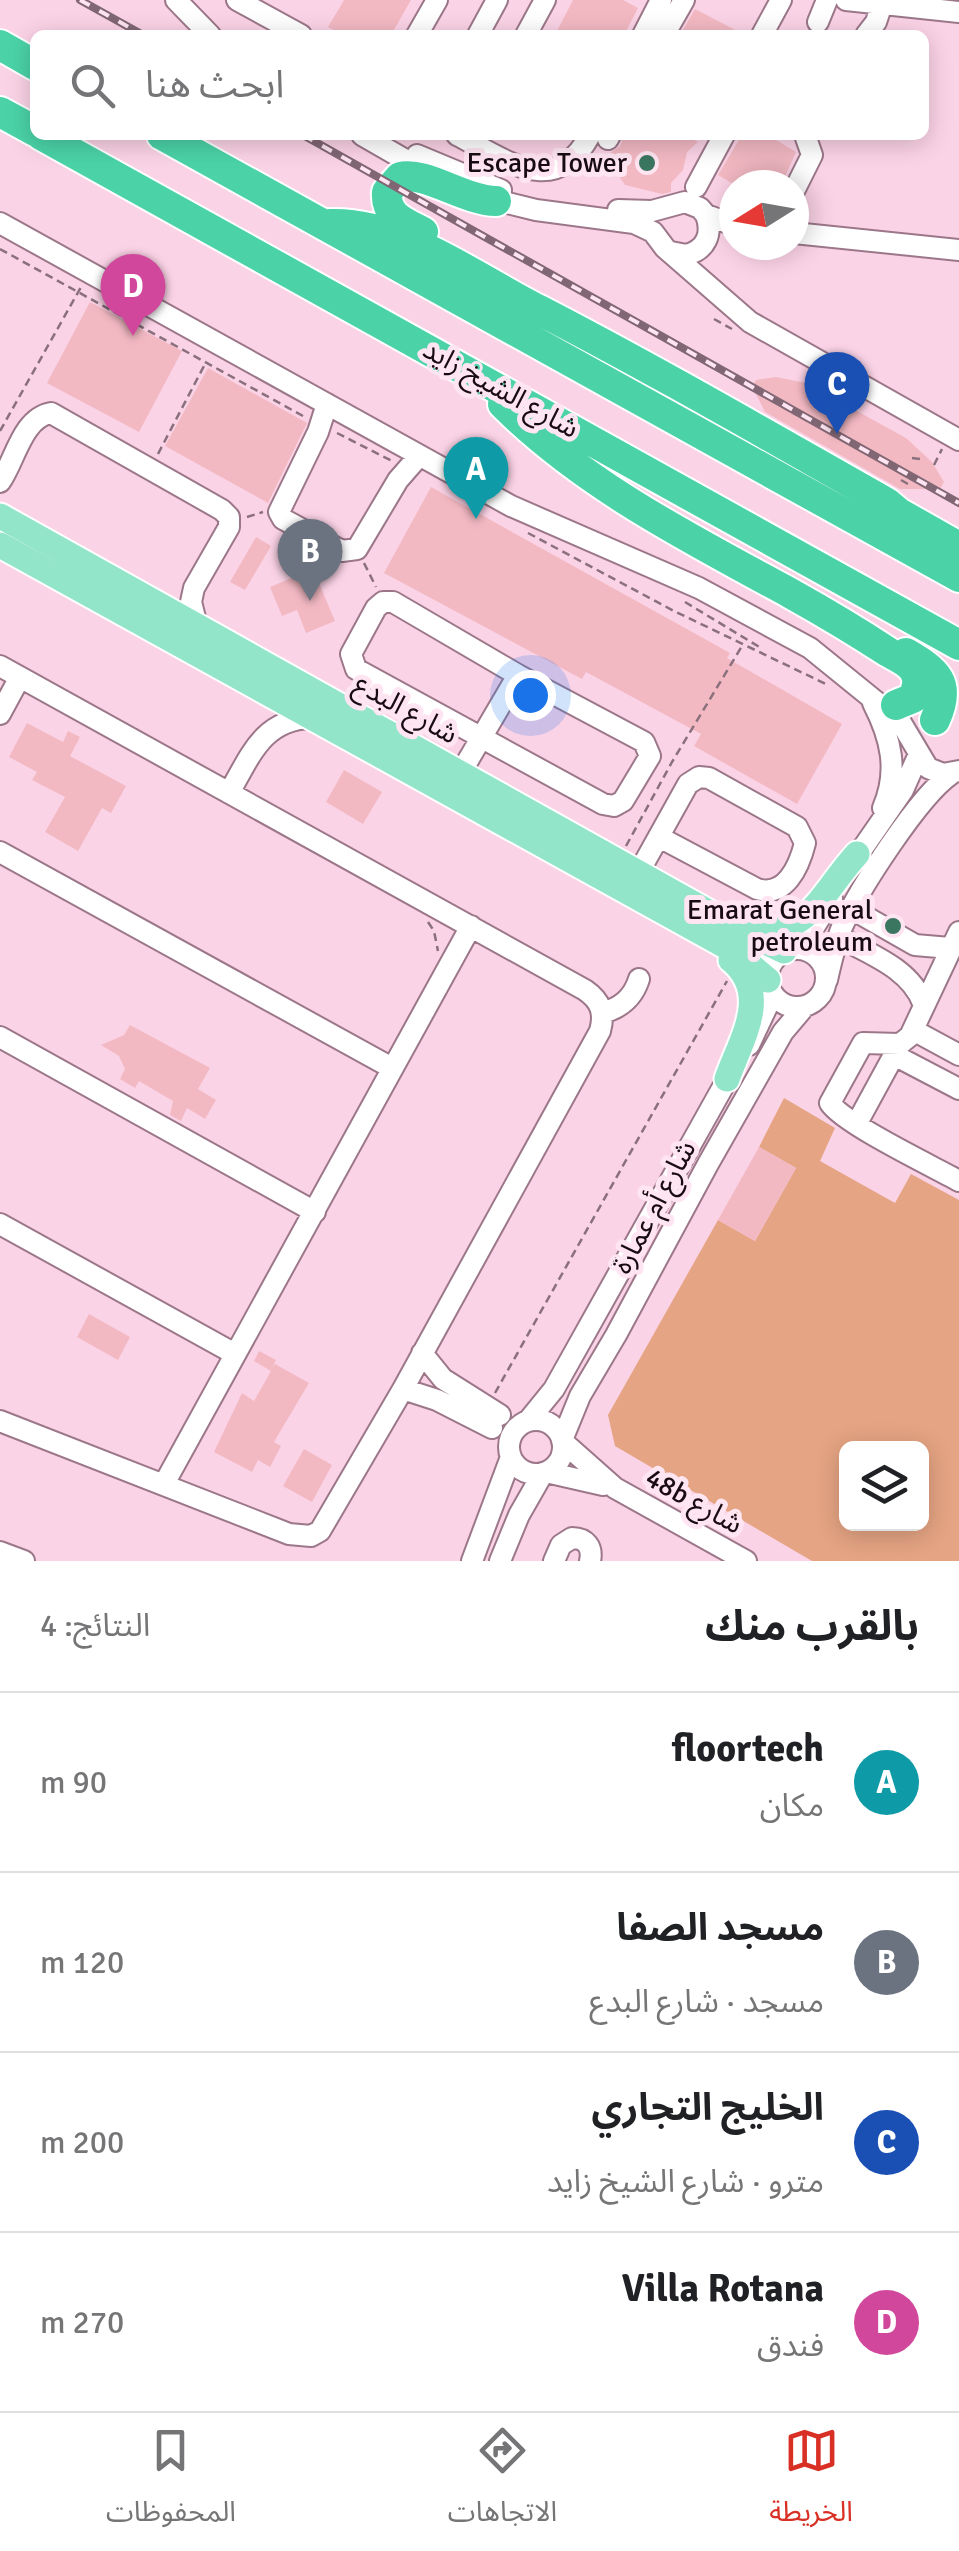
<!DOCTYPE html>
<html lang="ar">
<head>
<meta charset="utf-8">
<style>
	:root { --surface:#fff; --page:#f2f2f2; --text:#202124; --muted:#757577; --line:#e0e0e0; --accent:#d93025 }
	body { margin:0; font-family:Signika,"Noto Sans Arabic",sans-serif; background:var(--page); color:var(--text); direction:rtl }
	.controls { position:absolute; right:30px; bottom:30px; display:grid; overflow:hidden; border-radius:15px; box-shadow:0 5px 25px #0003 }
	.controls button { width:90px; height:90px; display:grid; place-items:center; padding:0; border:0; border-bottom:2px solid var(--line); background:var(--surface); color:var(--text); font:50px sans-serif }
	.compass { position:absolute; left:719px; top:170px; width:90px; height:90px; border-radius:50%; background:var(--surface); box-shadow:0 5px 25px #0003; rotate:259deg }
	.you { position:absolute; left:530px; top:695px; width:35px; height:35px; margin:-25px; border:8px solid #fff; border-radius:50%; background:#1a73e8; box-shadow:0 0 0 15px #1a73e833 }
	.badge { display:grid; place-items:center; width:65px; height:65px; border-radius:50%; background:var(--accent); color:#fff; font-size:32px; font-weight:700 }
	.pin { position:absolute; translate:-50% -82px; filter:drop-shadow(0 2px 5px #0008) }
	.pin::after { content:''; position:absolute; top:52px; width:35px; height:30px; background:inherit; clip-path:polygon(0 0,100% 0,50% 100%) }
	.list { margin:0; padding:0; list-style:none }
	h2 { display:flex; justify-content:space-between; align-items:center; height:130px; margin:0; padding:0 40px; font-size:42px }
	h2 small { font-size:32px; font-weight:400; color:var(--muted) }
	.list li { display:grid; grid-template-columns:65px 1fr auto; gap:30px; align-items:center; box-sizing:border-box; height:180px; padding:0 40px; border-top:2px solid var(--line) }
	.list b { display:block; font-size:38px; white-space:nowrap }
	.list p { margin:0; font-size:32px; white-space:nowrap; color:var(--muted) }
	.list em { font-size:32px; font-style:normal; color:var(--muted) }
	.icon { flex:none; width:55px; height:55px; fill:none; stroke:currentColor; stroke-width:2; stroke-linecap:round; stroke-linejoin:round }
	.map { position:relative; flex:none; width:959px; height:1561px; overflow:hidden; direction:ltr }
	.search { position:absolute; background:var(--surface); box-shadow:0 5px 25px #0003; left:30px; right:30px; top:30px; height:110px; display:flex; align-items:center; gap:25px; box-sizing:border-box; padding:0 35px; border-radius:15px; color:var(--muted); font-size:38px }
	.sheet { height:850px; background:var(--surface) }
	nav { display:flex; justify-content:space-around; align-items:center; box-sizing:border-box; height:140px; border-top:2px solid var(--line); background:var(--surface); font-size:28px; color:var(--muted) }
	nav a { display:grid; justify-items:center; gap:5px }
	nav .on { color:var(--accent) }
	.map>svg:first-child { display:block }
	.grass { fill:#e5a483; fill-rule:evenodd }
	.building { fill:#f3b9c3 }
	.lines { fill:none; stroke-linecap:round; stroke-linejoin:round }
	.minor-casing { stroke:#9b7789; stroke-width:24 }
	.major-casing { stroke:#fff; stroke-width:29 }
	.highway-casing { stroke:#fff; stroke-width:34 }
	.path { stroke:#8a707d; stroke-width:2.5; stroke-dasharray:8 5; stroke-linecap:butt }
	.minor { stroke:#fff; stroke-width:20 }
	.major { stroke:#93e5ca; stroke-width:25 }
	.highway { stroke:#4bd3a7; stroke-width:30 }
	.rail-casing { stroke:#816774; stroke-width:8 }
	.rail { stroke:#fee5f1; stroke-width:4; stroke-dasharray:11; stroke-linecap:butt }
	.poi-dot { fill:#3a7660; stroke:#fee5f1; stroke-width:4 }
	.labels { text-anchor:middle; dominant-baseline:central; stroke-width:10; stroke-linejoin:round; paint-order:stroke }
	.poi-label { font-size:28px; fill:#180b12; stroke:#fee5f1; text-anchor:end }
	.street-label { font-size:28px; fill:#180b12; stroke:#fee5f1 }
</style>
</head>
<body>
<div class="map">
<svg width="959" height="1561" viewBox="0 0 959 1561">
	<rect width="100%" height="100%" fill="#fbd3e6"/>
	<path class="grass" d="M784,1098L835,1128L820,1161L895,1203L911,1174L959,1200V1561H812L615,1446L608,1415L718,1220L755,1241L796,1168L759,1147ZM846,1448H922V1524H846Z"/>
	<path class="building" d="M344,0H411L391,35H342L328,27Z
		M573,0H623L638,8L624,35H555Z
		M695,9L745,35H680Z
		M624,135H684L698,142L687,152L683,170L671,183V192L662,194L625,185L616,172L607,168L611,152L620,146Z
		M742,135H768L796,152L781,185H735L718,175Z
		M90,302L182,351L139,432L47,383Z
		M208,368L307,423L268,503L165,446Z
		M776,377L806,383L906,438L932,462L944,482L940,489H900L765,412L752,386L756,380Z
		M431,487L730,653L727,658L842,724L797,804L694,746L701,734L586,672L582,679L384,573Z
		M256,537L271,546L245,590L230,582Z
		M313,569L335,621L306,633L297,610L282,616L270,587Z
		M27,723L63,742L68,731L80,737L70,756L126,786L111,813L102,808L78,851L45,832L65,797L32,780L37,772L9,757Z
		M344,770L382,792L363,824L326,802Z
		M130,1025L210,1068L198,1089L216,1100L205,1119L187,1108L181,1121L170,1115L173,1101L139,1081L135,1088L120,1079L125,1069L119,1056L101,1045L124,1035Z
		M759,1147L796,1168L755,1241L718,1220Z
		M89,1314L130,1337L118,1360L77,1337Z
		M259,1351L276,1360L272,1368L275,1364L309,1383L274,1442L281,1446L270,1467L258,1460L252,1472L214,1452L242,1393L254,1401L271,1371L254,1361Z
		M304,1449L332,1465L312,1502L283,1486Z"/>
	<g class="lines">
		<g class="minor-casing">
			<path id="minor" d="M176,0L210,35
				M237,0L301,35
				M846,0L959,12
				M818,22L827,0
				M417,35L437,0
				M478,35L497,0
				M526,35L545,0
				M643,35L661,0
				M664,35L684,0
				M762,35L781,0
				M866,35L876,22L882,4
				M362,135L428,173
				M457,135C506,160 555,200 590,135
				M608,139L610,135
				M417,155L501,190
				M696,187L724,135
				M794,191L812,155L805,135
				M487,198L536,210L634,223L653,232L665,248L750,322L959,440
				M618,210L652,211L685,202L700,208L706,215L734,225
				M0,223L511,506L699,588L810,648L900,721L928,768L943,774L959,771
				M794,233L959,250
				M671,252L686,255C706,250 713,234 706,215
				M327,404L318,432L279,512L283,519L342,551L357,549L398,480L419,456
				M0,482C15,461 22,418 51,413L222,510L229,517V527L194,588L191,602L197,626
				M383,602H393L518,675L644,742L650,756L623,801L614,806L603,804L356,669L351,654L376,608Z
				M0,666L585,990C601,1001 605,1013 600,1031L403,1389L320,1531L311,1536L289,1534L0,1421
				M873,703C891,738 899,771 883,808
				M0,714L20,677
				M460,774L518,675
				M229,793C250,757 262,720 310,718
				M0,852L392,1068
				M851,865L903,790L919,754
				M639,872L688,784L699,777L709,778L797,827L805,843C799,867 785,898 757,889L659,837
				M852,909L915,945L950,948
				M959,932L910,1036L900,1044L863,1043L830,1103C844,1124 932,1166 959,1181
				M839,937C869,954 910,968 923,1003
				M768 978a29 29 0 1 1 58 0a29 29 0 1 1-58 0Z
				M788,950L814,927L832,899
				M827,980C831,962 835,944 842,927C859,889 919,796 951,774
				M602,1013C621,1008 633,998 639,979
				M913,1030L959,1055
				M0,1037L315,1212
				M749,1045L773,994
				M894,1055L959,1089
				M857,1123L900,1044
				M0,1224L235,1354
				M422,1353L443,1379L500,1415
				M403,1389L437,1400L492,1428
				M509 1447a27 27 0 1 1 54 0a27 27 0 1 1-54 0Z
				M528,1421L554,1389L733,1069
				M562,1440L580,1396L616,1335L708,1164L783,1032L805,1006
				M562,1441L615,1488L746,1561
				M546,1472L603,1485
				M164,1484L471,926
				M0,1552L24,1561
				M472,1561L511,1457
				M500,1561L519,1515L543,1473
				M554,1561L561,1545L572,1538C586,1538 593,1547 590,1561"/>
		</g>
		<g class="major-casing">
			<path id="major" d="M0,516L735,927L784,951
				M0,545L731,949L768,980
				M746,930C810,938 821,893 857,854
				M727,1079C741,1039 772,994 731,960"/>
		</g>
		<g class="highway-casing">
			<path id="highway" d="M0,45L35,65
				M0,112L35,131
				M41,135L959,645
				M162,135L959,577
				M330,224C401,221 477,279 539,310C657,371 772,438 887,503L899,513L959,547
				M423,232C404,222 385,216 387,192L400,177C426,171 463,200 496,201
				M503,404C584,485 691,539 790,593C824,612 856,631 888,652C897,657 907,661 913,669C920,679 917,688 913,698L896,705
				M906,653C937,671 952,683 935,720"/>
		</g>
		<path class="path" d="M0,249L303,416
			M714,319L732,329
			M0,431L81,287
			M337,433L392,461
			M158,454L205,364
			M912,458L920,459
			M934,465L942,449
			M901,480L908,484
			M247,517L263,512
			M528,533L674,611L828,685
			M364,563L376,587
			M685,602L761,648
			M626,846L672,762L742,646
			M428,922L434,931L438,951
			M495,1393L727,981"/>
		<use href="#minor" class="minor"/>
		<use href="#major" class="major"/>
		<use href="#highway" class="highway"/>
		<g class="rail-casing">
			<path id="rail" d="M80,0L143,35
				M303,135L959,503"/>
		</g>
		<use href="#rail" class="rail"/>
	</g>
	<g class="poi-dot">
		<circle cx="647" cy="163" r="10"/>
		<circle cx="893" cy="926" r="10"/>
	</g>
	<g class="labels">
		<g class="poi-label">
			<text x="627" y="163">Escape Tower</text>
			<text x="873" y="910">Emarat General<tspan x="873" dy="32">petroleum</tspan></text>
		</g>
		<g class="street-label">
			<text transform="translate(501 389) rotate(29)">شارع الشيخ زايد</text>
			<text transform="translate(406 709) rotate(29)">شارع البدع</text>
			<text transform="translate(654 1207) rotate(-62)">شارع أم عمارة</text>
			<text transform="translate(694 1501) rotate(29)">48b شارع</text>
		</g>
	</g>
</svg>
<div class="controls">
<button><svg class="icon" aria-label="layers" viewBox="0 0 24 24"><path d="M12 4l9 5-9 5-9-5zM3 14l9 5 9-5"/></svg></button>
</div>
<svg class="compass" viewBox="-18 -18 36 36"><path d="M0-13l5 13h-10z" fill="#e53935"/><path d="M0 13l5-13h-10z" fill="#757577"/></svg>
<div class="you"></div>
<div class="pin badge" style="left:476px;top:519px;background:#0f9aa8">A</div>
<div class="pin badge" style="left:310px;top:601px;background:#6b7280">B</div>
<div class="pin badge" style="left:837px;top:434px;background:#1a4fb4">C</div>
<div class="pin badge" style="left:133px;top:336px;background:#d1479c">D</div>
<div class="search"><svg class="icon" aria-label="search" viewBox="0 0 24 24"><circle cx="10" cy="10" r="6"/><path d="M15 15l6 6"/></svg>ابحث هنا</div>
</div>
<section class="sheet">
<h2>بالقرب منك<small>النتائج: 4</small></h2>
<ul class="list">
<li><span class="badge" style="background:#0f9aa8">A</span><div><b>floortech</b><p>مكان</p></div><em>90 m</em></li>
<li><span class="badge" style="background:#6b7280">B</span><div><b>مسجد الصفا</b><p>مسجد · شارع البدع</p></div><em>120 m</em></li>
<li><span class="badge" style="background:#1a4fb4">C</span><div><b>الخليج التجاري</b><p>مترو · شارع الشيخ زايد</p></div><em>200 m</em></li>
<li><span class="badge" style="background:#d1479c">D</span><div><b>Villa Rotana</b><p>فندق</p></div><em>270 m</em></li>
</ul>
</section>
<nav>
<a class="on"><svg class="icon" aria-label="map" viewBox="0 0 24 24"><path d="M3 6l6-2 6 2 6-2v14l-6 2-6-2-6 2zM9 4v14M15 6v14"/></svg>الخريطة</a>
<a><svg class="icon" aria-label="directions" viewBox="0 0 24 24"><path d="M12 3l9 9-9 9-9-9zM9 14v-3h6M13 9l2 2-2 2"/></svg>الاتجاهات</a>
<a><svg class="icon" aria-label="saved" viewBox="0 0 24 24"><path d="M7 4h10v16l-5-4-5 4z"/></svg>المحفوظات</a>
</nav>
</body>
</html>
